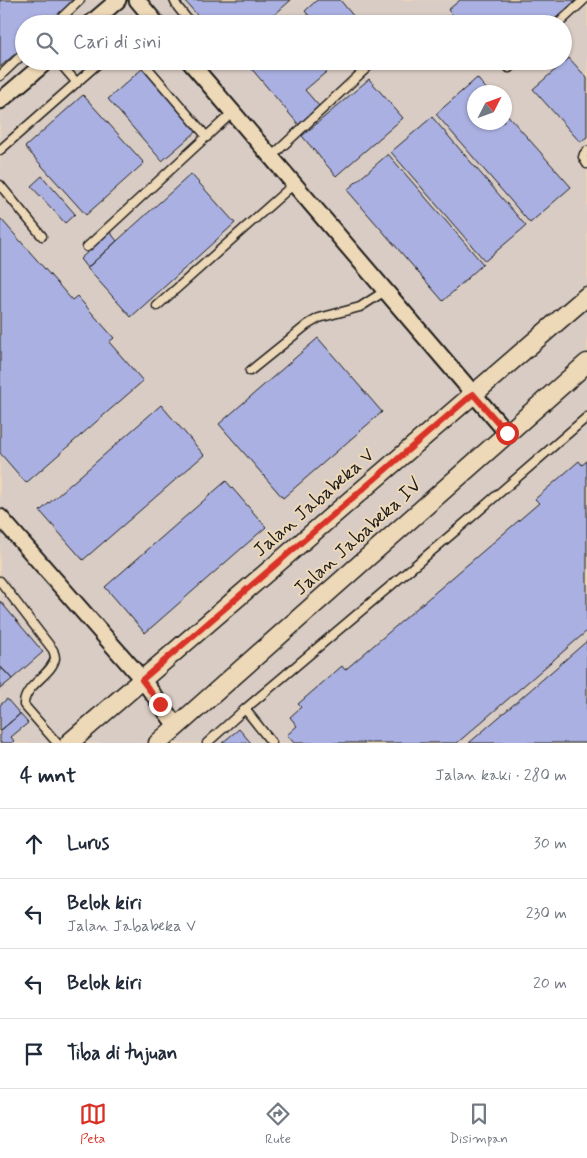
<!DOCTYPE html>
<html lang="id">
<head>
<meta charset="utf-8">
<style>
	:root { --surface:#fff; --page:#f6f6f7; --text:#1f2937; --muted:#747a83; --line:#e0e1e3; --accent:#d93025 }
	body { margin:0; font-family:Mynerve,sans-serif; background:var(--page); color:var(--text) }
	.compass { position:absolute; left:467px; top:85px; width:45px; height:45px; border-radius:50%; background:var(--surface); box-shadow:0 1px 4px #0004; rotate:48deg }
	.stop { position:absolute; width:15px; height:15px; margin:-11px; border:4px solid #d93025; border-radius:50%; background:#fff }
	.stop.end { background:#d93025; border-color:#fff; box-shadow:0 1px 5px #0008 }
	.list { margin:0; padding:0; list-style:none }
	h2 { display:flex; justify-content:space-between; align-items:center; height:65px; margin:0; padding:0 20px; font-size:21px }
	h2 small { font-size:16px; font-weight:400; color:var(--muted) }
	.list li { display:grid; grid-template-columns:32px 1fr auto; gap:15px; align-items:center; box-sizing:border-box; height:70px; padding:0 20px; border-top:1px solid var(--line) }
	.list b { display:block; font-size:19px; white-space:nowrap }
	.list p { margin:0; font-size:16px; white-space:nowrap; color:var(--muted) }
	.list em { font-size:16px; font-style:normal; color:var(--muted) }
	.icon { flex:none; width:28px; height:28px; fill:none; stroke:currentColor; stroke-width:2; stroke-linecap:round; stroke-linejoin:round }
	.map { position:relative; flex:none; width:587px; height:743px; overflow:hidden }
	.search { position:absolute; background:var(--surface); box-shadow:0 1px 4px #0004; left:15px; right:15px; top:15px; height:55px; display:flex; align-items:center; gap:12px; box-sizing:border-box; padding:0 18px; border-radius:28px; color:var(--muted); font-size:19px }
	.sheet { height:345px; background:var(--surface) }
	nav { display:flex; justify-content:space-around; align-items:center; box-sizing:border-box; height:70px; border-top:1px solid var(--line); background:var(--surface); font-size:14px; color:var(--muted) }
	nav a { display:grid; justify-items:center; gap:2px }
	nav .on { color:var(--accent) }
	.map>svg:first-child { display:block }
	.built { fill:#d9ccc4; fill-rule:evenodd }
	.building { fill:#aab1e2; stroke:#1c1c1c }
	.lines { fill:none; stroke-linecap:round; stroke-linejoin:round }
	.service-casing { stroke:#1c1c1c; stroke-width:11 }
	.minor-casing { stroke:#1c1c1c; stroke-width:19 }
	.tertiary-casing { stroke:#1c1c1c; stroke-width:21 }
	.service { stroke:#edd8b7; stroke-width:8 }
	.minor { stroke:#edd8b7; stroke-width:15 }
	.tertiary { stroke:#edd8b7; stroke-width:18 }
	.route { stroke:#d93025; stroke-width:6 }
	.labels { text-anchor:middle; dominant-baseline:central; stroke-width:4; stroke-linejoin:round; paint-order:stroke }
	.street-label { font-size:19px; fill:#1c1c1c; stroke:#edd8b7 }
</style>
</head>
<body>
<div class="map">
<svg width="587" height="743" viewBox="0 0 587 743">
	<rect width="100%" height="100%" fill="#edd8b7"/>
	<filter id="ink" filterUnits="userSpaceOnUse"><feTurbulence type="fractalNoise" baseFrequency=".02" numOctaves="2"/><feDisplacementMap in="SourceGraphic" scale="10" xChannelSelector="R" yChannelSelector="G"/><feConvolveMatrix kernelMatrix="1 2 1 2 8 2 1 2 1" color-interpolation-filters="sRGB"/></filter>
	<g filter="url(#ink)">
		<path class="built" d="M0,0H587V743H0ZM24,24H563V61H24ZM474,92H504V122H474Z"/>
		<path class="building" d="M0,0H76L49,24H24V46L0,67Z
			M184,0H291L264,24H205Z
			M317,0H340L360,24H316L305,11Z
			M460,0H576L549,24H460L448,10Z
			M569,58L587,78V137L580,142L533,89Z
			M245,61H325L331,68L305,90L319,106L299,125Z
			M493,61H506L499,68Z
			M143,68L197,131L162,161L108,99Z
			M477,78L489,92H474V122H504V111L571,187L530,223L436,114Z
			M369,79L403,118L336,176L302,136Z
			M83,95L144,163L86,215L25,147Z
			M432,117L526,226L485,261L391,152Z
			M388,154L483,264L443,301L347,190Z
			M191,174L235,223L131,317L87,268Z
			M42,176L75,214L65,223L31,186Z
			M1,219L72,300L77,296L114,338L109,342L143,381L26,483L0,453V220Z
			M110,232L117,241L87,268L80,259Z
			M318,338L382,412L283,498L219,424Z
			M161,405L204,455L83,560L40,511Z
			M579,461L582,465L587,461V631L457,743H294L287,735L297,726L290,717L301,707L298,704L342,666L345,670L539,503L535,499Z
			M226,481L266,527L145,633L105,587Z
			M0,601L43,652L12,679L0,666Z
			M587,641V743H469Z
			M0,666L12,679L0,689Z
			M7,699L20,714L0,731V705Z
			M20,714L28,723L11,737L14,741L11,743H0V731Z
			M239,729L251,743H222Z"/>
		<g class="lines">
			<g class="service-casing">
				<path id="service" d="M174,0L177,6L191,24
					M55,24L80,0
					M558,24L584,0
					M58,61L77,83
					M142,61L207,137
					M509,68L516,61
					M0,76L24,53
					M0,150L101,61
					M587,151L584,154L583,157L587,164
					M271,157L372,63
					M0,185L42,236
					M87,247L233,112
					M157,306L294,184
					M250,371L307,325L319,318L360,307L385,291
					M0,581L53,650C54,653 55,655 55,658C53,674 23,686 24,705L57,743
					M245,709L459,528L587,417
					M207,743L245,709L272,743"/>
			</g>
			<g class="minor-casing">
				<path id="minor" d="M137,0L157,24
					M90,24L118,0
					M189,61L507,433
					M0,101L47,61
					M0,517L142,679L177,727"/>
			</g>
			<g class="tertiary-casing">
				<path id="tertiary" d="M69,743L587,296
					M158,743L587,363"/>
			</g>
			<use href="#service" class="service"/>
			<use href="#minor" class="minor"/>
			<use href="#tertiary" class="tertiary"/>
		</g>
	</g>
	<g class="lines" filter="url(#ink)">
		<path class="route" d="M160,704L142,680L473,394L507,433"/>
	</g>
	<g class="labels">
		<g class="street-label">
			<text transform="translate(314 503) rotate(-41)">Jalan Jababeka V</text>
			<text transform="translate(358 537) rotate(-42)">Jalan Jababeka IV</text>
		</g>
	</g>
</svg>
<svg class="compass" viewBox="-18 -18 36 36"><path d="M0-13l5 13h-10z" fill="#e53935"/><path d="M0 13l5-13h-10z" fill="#747a83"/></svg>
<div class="stop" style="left:507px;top:433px"></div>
<div class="stop end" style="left:160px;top:704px"></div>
<div class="search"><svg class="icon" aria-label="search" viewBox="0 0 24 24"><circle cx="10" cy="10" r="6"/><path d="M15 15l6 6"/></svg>Cari di sini</div>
</div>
<section class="sheet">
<h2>4 mnt<small>Jalan kaki · 280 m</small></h2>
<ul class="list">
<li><svg class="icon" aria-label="ahead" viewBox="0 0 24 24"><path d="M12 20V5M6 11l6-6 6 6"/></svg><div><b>Lurus</b></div><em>30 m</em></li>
<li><svg class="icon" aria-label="left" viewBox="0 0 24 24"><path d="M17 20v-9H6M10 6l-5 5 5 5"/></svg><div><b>Belok kiri</b><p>Jalan Jababeka V</p></div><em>230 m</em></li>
<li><svg class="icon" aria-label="left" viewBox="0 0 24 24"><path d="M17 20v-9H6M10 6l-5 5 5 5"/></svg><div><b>Belok kiri</b></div><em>20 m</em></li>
<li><svg class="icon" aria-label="arrive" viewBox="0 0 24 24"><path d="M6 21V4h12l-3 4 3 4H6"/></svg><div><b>Tiba di tujuan</b></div></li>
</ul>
</section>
<nav>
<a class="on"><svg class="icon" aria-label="map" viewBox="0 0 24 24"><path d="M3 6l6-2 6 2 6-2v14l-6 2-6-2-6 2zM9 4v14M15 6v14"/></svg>Peta</a>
<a><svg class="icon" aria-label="directions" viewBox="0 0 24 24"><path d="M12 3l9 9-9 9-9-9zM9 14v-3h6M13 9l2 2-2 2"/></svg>Rute</a>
<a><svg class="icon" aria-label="saved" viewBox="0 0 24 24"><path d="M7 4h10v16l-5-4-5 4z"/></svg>Disimpan</a>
</nav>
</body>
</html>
